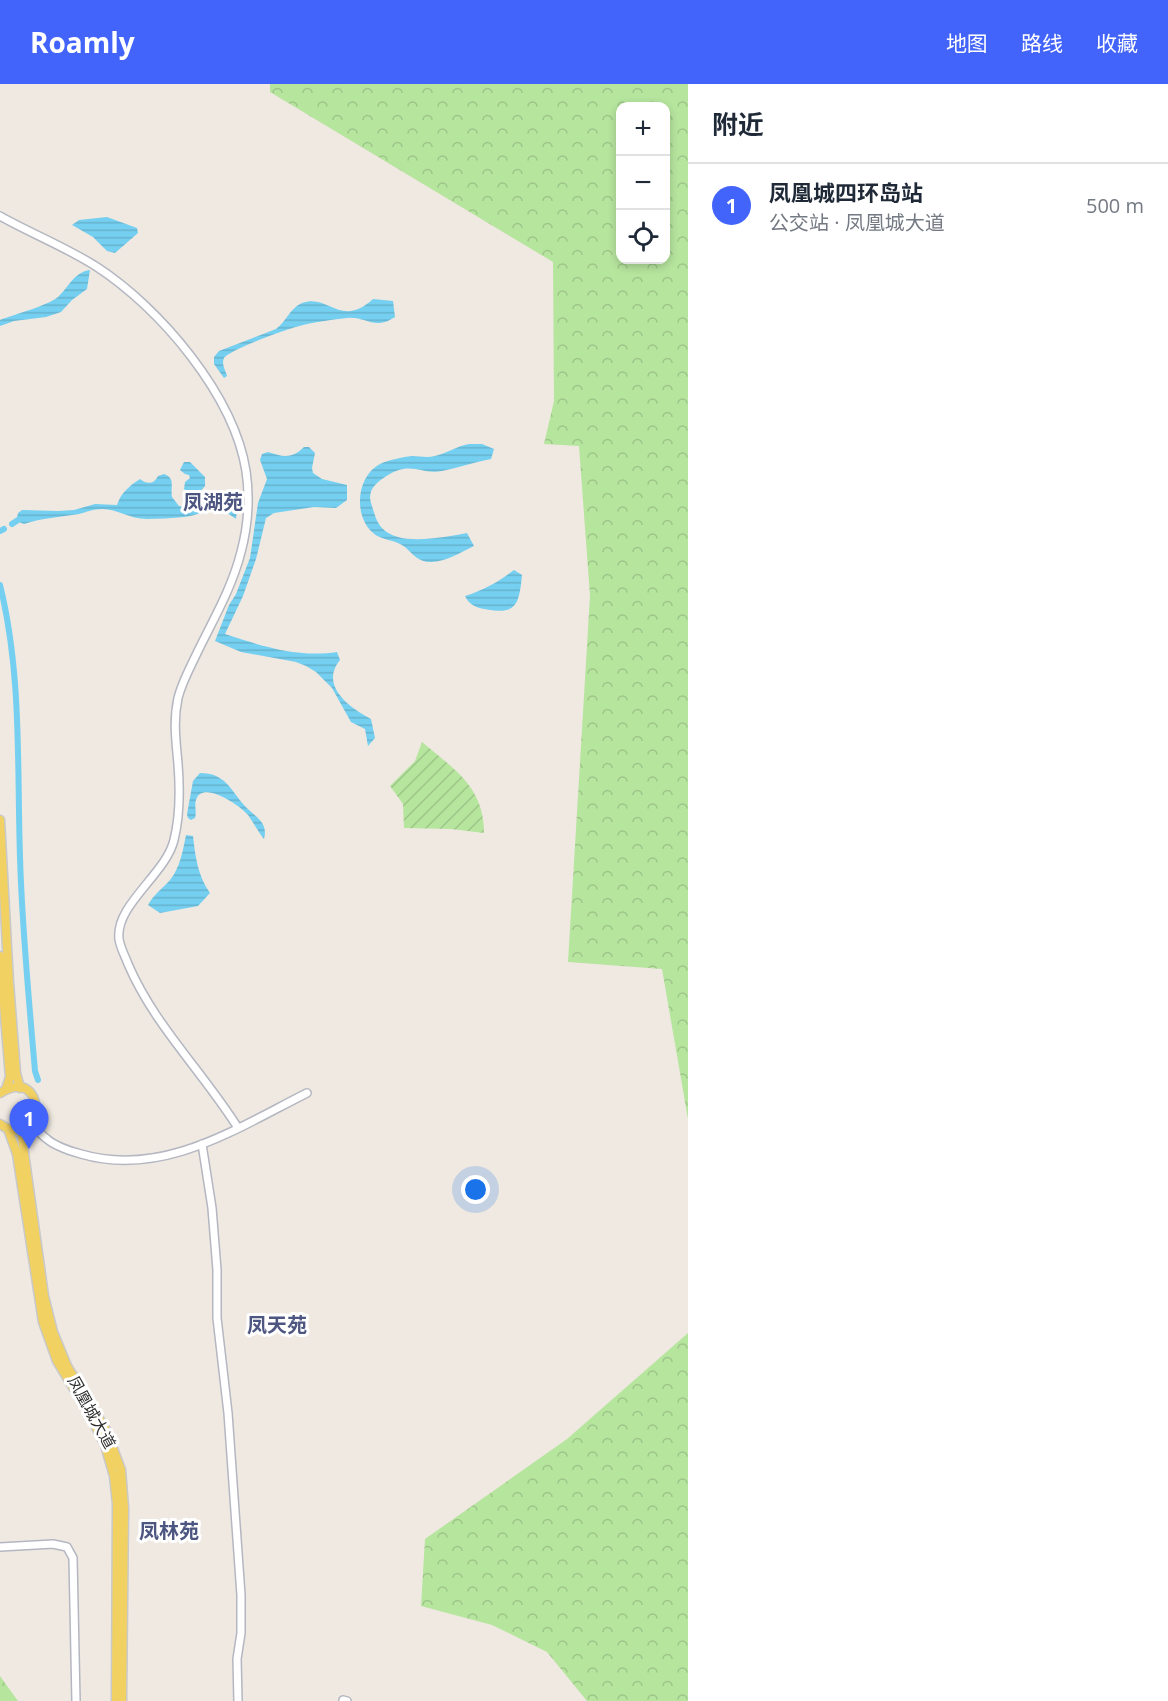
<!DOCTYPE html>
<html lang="zh">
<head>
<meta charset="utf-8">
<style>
	:root { --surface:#fff; --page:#f2f2f3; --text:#1f2937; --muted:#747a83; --line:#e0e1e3; --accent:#4264fb }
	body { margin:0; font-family:"Open Sans","Noto Sans SC",sans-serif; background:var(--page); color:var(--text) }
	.controls { position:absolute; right:18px; top:18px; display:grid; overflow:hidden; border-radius:12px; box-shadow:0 3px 9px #0003 }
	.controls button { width:54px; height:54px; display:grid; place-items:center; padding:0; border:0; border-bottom:2px solid var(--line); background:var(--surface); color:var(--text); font:30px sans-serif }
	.you { position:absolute; left:476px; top:1106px; width:21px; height:21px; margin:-15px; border:4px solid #fff; border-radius:50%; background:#1a73e8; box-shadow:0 0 0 9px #1a73e833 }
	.badge { display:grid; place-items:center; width:39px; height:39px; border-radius:50%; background:var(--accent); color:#fff; font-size:20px; font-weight:700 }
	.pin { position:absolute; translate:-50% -50px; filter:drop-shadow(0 2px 3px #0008) }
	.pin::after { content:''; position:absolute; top:32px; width:21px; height:18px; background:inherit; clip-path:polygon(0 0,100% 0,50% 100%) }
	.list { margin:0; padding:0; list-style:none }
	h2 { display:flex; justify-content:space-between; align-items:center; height:78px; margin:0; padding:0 24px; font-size:26px }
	h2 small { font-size:20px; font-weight:400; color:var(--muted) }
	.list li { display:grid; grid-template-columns:39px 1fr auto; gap:18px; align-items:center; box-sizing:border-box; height:84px; padding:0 24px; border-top:2px solid var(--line) }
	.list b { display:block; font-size:22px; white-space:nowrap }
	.list p { margin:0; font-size:20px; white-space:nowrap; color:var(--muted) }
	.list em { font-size:20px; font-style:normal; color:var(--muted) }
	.icon { flex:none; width:33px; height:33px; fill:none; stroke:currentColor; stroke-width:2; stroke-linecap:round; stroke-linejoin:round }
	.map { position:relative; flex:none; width:688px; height:1617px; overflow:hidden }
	header { display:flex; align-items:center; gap:36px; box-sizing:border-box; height:84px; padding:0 30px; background:var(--accent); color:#fff }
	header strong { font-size:28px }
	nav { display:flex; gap:33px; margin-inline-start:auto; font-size:21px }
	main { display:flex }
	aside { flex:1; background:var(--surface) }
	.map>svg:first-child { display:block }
	.forest { fill:url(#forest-crowns); fill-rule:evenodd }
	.garden { fill:url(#garden-furrows) }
	.water { fill:url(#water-rules) }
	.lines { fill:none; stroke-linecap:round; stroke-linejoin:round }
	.canal { stroke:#75cff0; stroke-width:6 }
	.minor-casing { stroke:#b4b7c1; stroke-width:10 }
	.major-casing { stroke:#c9c9c9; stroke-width:11 }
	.minor { stroke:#fff; stroke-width:7 }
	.major { stroke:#f2d163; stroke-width:8 }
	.labels { text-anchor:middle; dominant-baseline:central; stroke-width:6; stroke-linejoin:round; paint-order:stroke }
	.street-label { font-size:16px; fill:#2e2e2e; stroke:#fff }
	.quarter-label { font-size:20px; font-weight:bold; fill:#4d5680; stroke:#fff }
</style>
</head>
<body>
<header>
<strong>Roamly</strong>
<nav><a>地图</a><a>路线</a><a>收藏</a></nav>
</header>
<main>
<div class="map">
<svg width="688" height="1617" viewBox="0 0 688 1617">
	<defs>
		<pattern id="forest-crowns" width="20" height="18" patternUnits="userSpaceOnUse" patternTransform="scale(1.5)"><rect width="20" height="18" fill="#b6e59e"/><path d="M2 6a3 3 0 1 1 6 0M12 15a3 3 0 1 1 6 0" fill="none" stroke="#9dc588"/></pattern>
		<pattern id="garden-furrows" width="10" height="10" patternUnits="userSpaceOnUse" patternTransform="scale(1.5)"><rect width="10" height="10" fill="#b6e59e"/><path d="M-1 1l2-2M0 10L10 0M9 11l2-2" fill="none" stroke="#9dc588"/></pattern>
		<pattern id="water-rules" width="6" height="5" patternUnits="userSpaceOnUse" patternTransform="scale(1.5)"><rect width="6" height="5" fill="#75cff0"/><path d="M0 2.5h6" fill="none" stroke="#66b2ce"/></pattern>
	</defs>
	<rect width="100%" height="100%" fill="#efe9e1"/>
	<path class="forest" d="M270,0H688V1035L662,885L568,878L590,512L579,362L544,360L554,317L553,178L270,8ZM666,22V176H620V22Z
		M688,1249V1617H587L547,1568L492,1541L421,1522L425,1455L567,1355Z
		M0,1592L18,1617H0Z"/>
	<path class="garden" d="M422,658C455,686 484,703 484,749L451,745L404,744L403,720L390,702L415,677Z"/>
	<path class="water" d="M107,133L137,144L138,149L115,169L107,167L93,153L72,141L79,136Z
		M90,186L87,205L72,216L61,228L46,233L14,237L0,242V236C15,230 47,222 58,213C69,203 74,188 90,186Z
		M373,215L393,217L395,233C374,247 366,232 347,234C330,236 312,238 296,243C284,246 229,266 224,274C221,280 226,287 227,292L224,294L214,280V273L219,267L276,245C286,238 290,224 302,219C329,209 340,245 373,215Z
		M469,360H482L494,365L491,375C474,378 458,384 442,387C421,391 412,377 388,391C377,398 367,405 371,419C374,428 376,438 382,444C399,463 444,453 467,449L474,462C461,468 446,478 431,478C418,478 414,471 405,463C395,455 381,457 372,448C353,430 357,392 380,380C388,376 403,373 412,372C419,372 427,374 435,372C447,369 457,362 469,360Z
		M304,363H309L315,369L312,384L313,389L322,395L347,401V416L336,424L314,423L274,429L266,434L256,475L243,512L225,550C261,562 299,574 337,568L340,576C319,602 350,624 371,635L375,654L368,662L365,645L351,638L332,604L316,588L306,582L296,578L241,568L215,557L229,521L236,510L250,474L258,419L267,395L260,376L262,370L268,368C283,373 292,375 304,363Z
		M184,378H190L205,393V402L199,409L189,410L184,405L185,398L190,394L189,391L185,390L180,386Z
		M164,390C176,394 170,403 172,413L179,422C191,426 197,418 208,415C218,411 228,413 238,415L236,435C214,417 207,430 184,433C172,434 159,435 147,435C129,435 118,425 102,425C94,425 86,428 79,430C60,433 42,434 24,440L19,438L17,434L18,429L22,426L58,427L74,426L95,420L117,421C121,409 129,402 140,395C148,401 154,400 158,392Z
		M514,486L522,491C519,522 516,531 484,525C474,523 469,520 465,512C484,506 498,498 514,486Z
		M200,689C225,689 230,705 244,721C253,732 269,737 264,755C258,748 254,739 248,731C241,722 202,695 196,716C194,722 197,728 195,734L191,736L188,734L187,730L193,697Z
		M186,751L193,752C195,771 198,793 210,809L198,822L160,829L148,821C154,810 162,805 170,796C180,784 183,766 186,751Z"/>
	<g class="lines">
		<path class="canal" d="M12,440L18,436
			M0,447L4,445
			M0,501C22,590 17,683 20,773C22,845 29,916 35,987L38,996"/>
		<g class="minor-casing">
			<path id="minor" d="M0,132C32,150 66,163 97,183C160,224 234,311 246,387C250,414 248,442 241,468C232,504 213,536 197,569C190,584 182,598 178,614C173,637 176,657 178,680C180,705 180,732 174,756C166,790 115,821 119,855C120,863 125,872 128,880C154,941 203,988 238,1044
				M31,1038C36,1044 41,1051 47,1055C56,1063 70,1067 81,1070C163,1094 237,1044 307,1009
				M202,1060L212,1124L217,1186V1234L228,1329L241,1511V1549L237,1575L238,1617
				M0,1463L53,1460L67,1463L73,1474L76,1617
				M343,1616L347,1617"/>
		</g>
		<g class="major-casing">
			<path id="major" d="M0,736L9,899L16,989L20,1004
				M0,872L10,993L6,1005
				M0,1009C50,979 44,1072 0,1040
				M25,1044L22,1052L24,1069L44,1212L53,1248L67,1282L106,1346L121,1386L124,1424L122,1617
				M8,1045L17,1070L43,1238L57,1277L90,1331L105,1361L114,1392L117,1420L116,1617"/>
		</g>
		<use href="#minor" class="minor"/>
		<use href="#major" class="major"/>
	</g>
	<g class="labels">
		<g class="street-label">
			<text transform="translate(92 1328) rotate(61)">凤凰城大道</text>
		</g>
		<g class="quarter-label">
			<text x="213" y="417">凤湖苑</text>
			<text x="277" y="1240">凤天苑</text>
			<text x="169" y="1446">凤林苑</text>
		</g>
	</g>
</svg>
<div class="controls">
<button>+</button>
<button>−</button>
<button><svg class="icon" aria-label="locate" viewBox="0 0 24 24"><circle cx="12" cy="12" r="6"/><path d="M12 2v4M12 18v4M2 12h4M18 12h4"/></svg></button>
</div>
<div class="you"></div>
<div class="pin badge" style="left:29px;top:1065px">1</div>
</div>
<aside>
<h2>附近<small></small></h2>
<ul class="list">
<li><span class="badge">1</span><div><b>凤凰城四环岛站</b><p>公交站 · 凤凰城大道</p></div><em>500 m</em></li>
</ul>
</aside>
</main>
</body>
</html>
